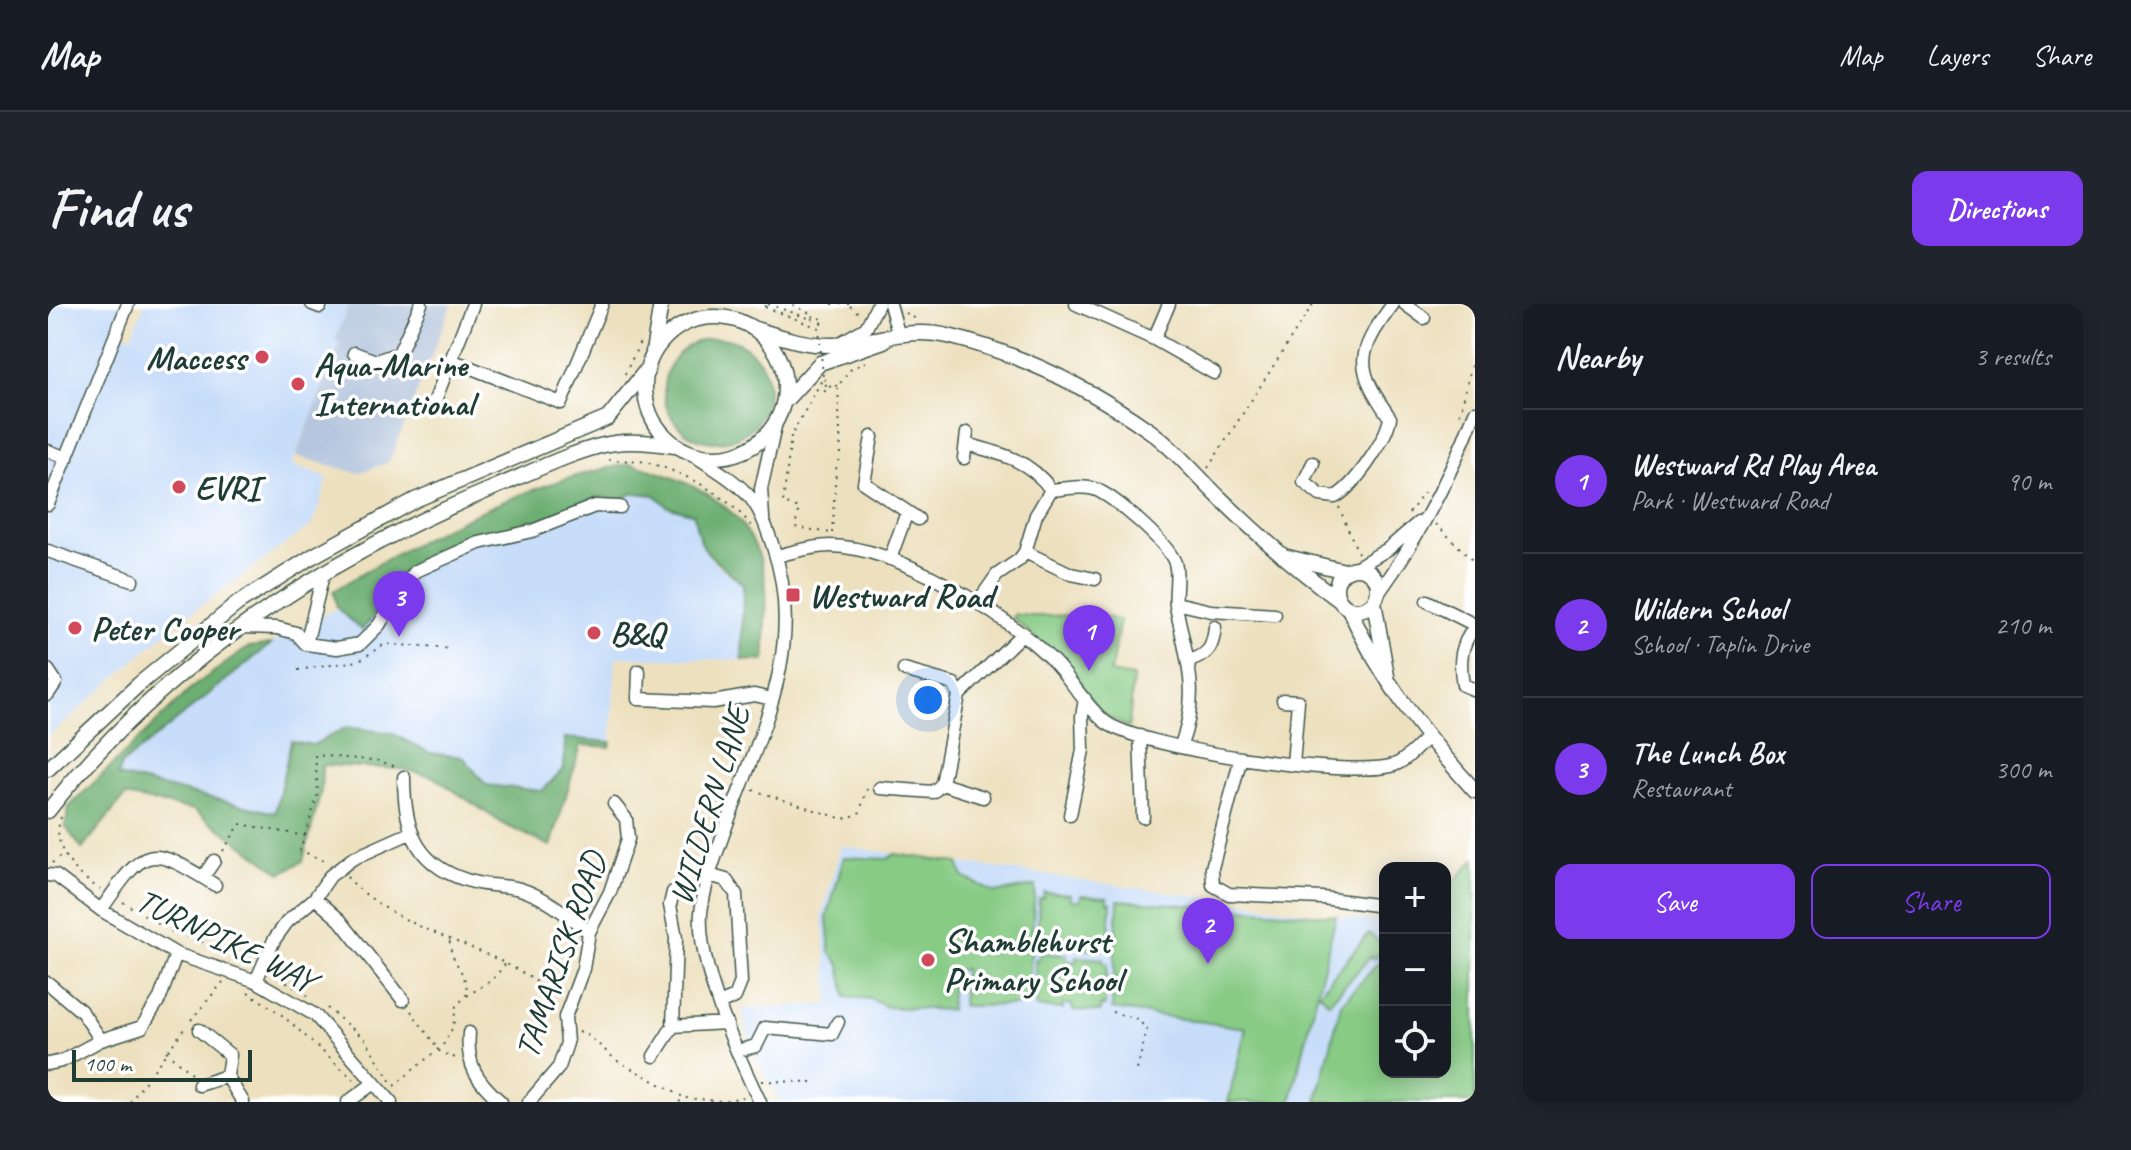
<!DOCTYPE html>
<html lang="en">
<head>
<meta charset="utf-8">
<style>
	:root { --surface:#171b24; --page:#20242c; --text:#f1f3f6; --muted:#9ea1a6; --line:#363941; --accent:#7c3aed }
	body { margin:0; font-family:Caveat,sans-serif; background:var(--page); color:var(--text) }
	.controls { position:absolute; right:24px; bottom:24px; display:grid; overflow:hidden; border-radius:16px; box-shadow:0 4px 20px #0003 }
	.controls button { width:72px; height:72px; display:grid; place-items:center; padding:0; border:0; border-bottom:2px solid var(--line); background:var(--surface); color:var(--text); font:40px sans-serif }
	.scale { position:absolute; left:24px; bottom:20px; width:180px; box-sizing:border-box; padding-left:8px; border:4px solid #1f3d34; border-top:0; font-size:22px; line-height:28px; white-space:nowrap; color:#1f3d34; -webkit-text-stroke:6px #fff; paint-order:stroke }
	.you { position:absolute; left:880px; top:396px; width:28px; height:28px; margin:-20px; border:6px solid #fff; border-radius:50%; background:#1a73e8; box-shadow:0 0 0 12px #1a73e833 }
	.badge { display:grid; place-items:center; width:52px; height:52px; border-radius:50%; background:var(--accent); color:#fff; font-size:26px; font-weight:700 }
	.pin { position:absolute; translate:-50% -66px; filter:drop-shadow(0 2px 4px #0008) }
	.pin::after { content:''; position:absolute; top:42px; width:28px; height:24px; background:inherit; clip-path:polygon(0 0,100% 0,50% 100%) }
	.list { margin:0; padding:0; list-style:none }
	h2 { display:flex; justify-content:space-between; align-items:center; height:104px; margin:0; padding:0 32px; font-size:34px }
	h2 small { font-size:26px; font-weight:400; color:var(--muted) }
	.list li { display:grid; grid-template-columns:52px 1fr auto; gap:24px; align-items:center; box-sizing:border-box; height:144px; padding:0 32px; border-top:2px solid var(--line) }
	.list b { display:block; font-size:30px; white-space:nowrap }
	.list p { margin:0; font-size:26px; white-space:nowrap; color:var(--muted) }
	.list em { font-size:26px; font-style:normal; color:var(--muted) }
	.actions { display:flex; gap:16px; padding:24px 32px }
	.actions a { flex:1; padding:18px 0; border:2px solid var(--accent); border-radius:16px; text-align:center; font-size:28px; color:var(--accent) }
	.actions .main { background:var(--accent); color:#fff }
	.icon { flex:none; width:44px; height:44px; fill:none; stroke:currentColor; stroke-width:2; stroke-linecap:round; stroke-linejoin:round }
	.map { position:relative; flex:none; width:1427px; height:798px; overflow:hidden; border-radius:16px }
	header { display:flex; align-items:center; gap:48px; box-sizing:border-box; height:112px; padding:0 40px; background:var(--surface); border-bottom:2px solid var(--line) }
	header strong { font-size:38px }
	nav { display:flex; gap:44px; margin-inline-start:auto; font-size:28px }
	.intro { display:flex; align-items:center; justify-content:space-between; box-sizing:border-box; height:192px; padding:0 48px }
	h1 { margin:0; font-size:56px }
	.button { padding:20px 36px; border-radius:16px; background:var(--accent); color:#fff; font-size:28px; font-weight:700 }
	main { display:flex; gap:48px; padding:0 48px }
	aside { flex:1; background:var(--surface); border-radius:16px; box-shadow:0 4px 20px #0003 }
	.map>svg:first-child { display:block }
	.built { fill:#c7ddf9 }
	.industrial { fill:#b5c6de }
	.green { fill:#87cb85; stroke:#53845c; stroke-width:2 }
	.forest { fill:#6daf72; stroke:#467653; stroke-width:2 }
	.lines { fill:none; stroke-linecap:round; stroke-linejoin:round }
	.minor-casing { stroke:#3e5549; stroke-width:15 }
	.major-casing { stroke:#3e5549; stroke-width:17 }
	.path { stroke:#3e5549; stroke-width:2; stroke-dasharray:2 6; stroke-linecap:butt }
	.minor { stroke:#fff; stroke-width:12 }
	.major { stroke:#fff; stroke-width:14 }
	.path-bridge { stroke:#3e5549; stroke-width:2; stroke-dasharray:2 6; stroke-linecap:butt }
	.poi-dot { fill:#d1495b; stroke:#fff; stroke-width:3 }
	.labels { text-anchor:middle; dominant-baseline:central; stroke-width:7; stroke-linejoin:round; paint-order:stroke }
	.poi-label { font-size:34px; font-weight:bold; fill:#1f3d34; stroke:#fff; text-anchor:start }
	.street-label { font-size:34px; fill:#1f3d34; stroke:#fff }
</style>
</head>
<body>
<header>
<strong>Map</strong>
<nav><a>Map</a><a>Layers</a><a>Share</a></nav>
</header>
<div class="intro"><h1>Find us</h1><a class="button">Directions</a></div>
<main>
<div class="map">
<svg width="1427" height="798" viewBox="0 0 1427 798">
	<rect width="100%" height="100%" fill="#fff"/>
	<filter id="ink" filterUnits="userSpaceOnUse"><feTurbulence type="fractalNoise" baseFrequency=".0125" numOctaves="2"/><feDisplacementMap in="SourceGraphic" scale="16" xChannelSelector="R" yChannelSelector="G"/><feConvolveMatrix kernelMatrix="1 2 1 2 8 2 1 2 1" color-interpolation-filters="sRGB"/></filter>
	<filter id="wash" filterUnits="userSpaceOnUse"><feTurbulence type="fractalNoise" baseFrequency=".006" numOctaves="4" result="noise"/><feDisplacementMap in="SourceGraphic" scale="32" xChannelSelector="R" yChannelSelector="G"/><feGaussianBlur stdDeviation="1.8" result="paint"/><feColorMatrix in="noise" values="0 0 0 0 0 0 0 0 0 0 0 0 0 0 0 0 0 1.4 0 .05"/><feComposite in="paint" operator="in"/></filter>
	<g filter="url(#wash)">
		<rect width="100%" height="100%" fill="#ede0be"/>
		<path class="built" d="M0,0H74L65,24L83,32L97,0H301L287,36L292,40L244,161L280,174L265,220L129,319L0,433Z
			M586,189L607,191L619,202L646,210L657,247L667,259L695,281L694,356L568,353L563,438L518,434L516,464L495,487L438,481L415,453L382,449L343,429L299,423L265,441L243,438L227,509L70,472L73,461L223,340L289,304L314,325L326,312L342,279L358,265L434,229L482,220L549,193L572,196Z
			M793,542L1337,619V768H1397V587L1427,555V798H733L704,747L694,705L782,700L774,612Z"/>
		<path class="industrial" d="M301,0H404L341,158L310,169L248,152L292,40L287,36Z"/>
		<path class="green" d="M967,310C1000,317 1041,304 1072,317L1062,369L1085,373L1081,424L1056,411L1007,352L964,313Z
			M847,550L910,559L915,573L947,589L987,582L980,701L914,702L916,665L904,667L902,706L839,703L823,695L798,693L792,661L782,648L779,614L796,553L839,555Z
			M1427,555V798H1269L1293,700L1337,652V768H1397V587Z
			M996,588L1023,590V596H1032L1033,591L1060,593V598H1063L1061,641H1057L1056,646L1029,644V639H1020L1019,644L992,642L989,637L991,594H995Z
			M1070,596L1288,612L1243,798H1180L1198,724L1064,705Z
			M1321,629L1337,643L1326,655L1323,652L1281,699L1271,689Z
			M992,649L1019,651V657L1028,658V653L1055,655V659H1059L1057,702H1052V708L1025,706L1024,701L1015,700V705L988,703L987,655H991Z"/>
		<path class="forest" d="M616 86a52 52 0 1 1 104 0a52 52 0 1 1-104 0Z
			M583,160C642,176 698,199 715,264C722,292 716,328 717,357L694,356L695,281C668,252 652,256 646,210L619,202L607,191L586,189L572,196L549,193L482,220L434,229L358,265L343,279L326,312L314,326L289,304L285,287C372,234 482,175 583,160Z
			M223,340L73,461L70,472L227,509L243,437L265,441L299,423L343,429L382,449L415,453L438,481L494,487L516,464L517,434L563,438L562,443L533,441L503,542L457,521L384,472L354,465L274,461L273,487L255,557L233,569L146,506L77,492L34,545L17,522L21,503L146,382L201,343Z"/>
	</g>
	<g filter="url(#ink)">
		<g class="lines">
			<g class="minor-casing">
				<path id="minor" d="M264,0L272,3
					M842,0L850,29
					M1028,0L1106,35L1166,69
					M1357,0L1376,14
					M1106,35L1121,0
					M792,39L818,24L830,0
					M306,49L328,57L351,49L373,0
					M403,56L513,99L554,0
					M384,104L425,0
					M824,133L816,179L870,215
					M918,140C952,149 982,156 1003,186L988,211L977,248L971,256L949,271L930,298
					M0,147L19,154
					M644,150C662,162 683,173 698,189C712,202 719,225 725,243C760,345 710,433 676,528C667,554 656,581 653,609C649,662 689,750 712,798
					M916,154L919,129
					M1265,159L1256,178L1272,191L1287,193C1307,182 1338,136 1342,114C1307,63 1307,51 1345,0
					M1003,186C1017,185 1032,181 1046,185C1065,191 1120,239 1127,259C1131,272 1126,288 1128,302C1138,355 1153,387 1133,441
					M0,200L80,0
					M715,213L713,185L728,118
					M0,247L84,276
					M977,248L1023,270L1047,275
					M728,252C746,248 764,242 782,242C850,243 958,310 1005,357C1023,375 1036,400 1056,417C1090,445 1303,475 1346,461C1358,457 1370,442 1379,434
					M842,255L859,208
					M1309,263L1340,245L1370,219
					M1330,290C1370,234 1403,172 1427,108
					M1379,297L1427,321
					M1128,299L1163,307L1227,311
					M193,323L229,324L248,329L258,340L289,344L312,340L331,321L355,282L368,267L431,239L484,227L547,202L572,203
					M1427,323C1412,341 1411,358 1415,381L1427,386
					M258,340L275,271
					M1141,357C1161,351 1165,343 1167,323
					M0,366L8,378L0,390
					M856,366L906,380L911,391
					M591,367L590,395L665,398L706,391L724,395
					M1235,396L1250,397L1245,461
					M1092,432L1095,513
					M1192,457L1164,564L1165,581L1181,590L1274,594L1335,602L1337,589
					M356,473C356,528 369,565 429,579C443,582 458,581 472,585C498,593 520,612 541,628
					M894,480L935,493
					M832,484L885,488L894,480L911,391L975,329
					M1022,511L1035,446L1034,412L1037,395
					M0,571L8,572L53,606L128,650L208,677L267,711L343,798
					M661,571L678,576L688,590L693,678L687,693L673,699
					M155,573L166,557
					M267,594L292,616L355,696
					M53,606C97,542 100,539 167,581
					M208,677L226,636L239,618L267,594L282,572L304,555L362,529
					M0,679L34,708L53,736
					M625,722L679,719
					M421,729C418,761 429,777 453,798
					M689,747L708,742L717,724L784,730L790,718
					M606,752L625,722L628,634L622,601L625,588
					M0,760L14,757L53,736L94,723L112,694L128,650
					M179,772L195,798
					M151,781L179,772L182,751L151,726
					M300,798L326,779
					M481,798L511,763L519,739L517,713L535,665L541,628L562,588L580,535L578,515L566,500"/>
			</g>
			<g class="major-casing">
				<path id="major" d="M597 83a70 70 0 1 1 140 0a70 70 0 1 1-140 0Z
					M704,24C730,32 758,42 787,41C826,39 860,22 900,32C974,50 1040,83 1102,127C1127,145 1149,172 1172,194C1210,231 1248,265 1291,296
					M605,48L613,0
					M736,98L772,59L836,37
					M1235,252L1297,267
					M1288 285a21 21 0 1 1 42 0a21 21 0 1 1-42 0Z
					M1326,298L1339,372
					M1301,305C1332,374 1376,431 1427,487
					M0,465L90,381L189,300L265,252L367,196L560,114L599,65
					M0,507C114,360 277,254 448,183C479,170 534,143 567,139C587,136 608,139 627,142"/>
			</g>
			<path class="path" d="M720,0L763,15L766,11L743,0
				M783,0H804
				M802,2L813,11
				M717,3L718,0
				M858,9L870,16
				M763,15L775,14L771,24
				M577,70L593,36
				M776,75L780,77L775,86L778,88L784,80L789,82
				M1412,110L1427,45
				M743,132L735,199L751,204L747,223L783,229
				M561,155C570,158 585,155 597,158C639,169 677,190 705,223
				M1160,164L1265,0
				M1291,203L1310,249
				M1361,209L1376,189
				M1388,220L1427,259
				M784,229L788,165L793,152L790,82L802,66L817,58
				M250,366L310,357L337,340L404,345
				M705,486L795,515L811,510L819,485
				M13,513C2,543 27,570 52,585
				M257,531L270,490L267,451L331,457L349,463
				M175,547L192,520L257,532L252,546L278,558
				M4,559L15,550
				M299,573C357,635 447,637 509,694
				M75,598L122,627L203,655
				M225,669L263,694
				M200,688L234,711L306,776
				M419,692L445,675L458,659
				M279,704L318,736L344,780
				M363,707L392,748L410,755
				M1064,708L1089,715L1099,725L1088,770
				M143,716L175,678
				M531,728L541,732L568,756L637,794
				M118,747L143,770
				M714,777L765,778
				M346,782L395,741L405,723L408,702L418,692C423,671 400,657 402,636
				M82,798L139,721
				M631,798L637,794L674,797L696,793"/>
			<use href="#minor" class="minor"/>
			<use href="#major" class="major"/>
			<path class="path-bridge" d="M717,3L771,24L775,74L743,132"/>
		</g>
	</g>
	<g class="poi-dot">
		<circle cx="214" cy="53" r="8"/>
		<circle cx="250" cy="80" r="8"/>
		<circle cx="131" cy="183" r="8"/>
		<rect x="737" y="283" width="16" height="16" rx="4"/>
		<circle cx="27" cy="324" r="8"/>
		<circle cx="546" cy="329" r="8"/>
		<circle cx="880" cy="656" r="8"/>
	</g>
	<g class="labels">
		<g class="poi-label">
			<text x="198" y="53" text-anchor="end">Maccess</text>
			<text x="266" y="60">Aqua-Marine<tspan x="266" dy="39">International</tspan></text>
			<text x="147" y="183">EVRI</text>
			<text x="761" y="291">Westward Road</text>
			<text x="43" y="324">Peter Cooper</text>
			<text x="562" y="329">B&amp;Q</text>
			<text x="896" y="636">Shamblehurst<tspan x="896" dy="39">Primary School</tspan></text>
		</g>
		<g class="street-label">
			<text transform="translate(661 501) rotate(-73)">WILDERN LANE</text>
			<text transform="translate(178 636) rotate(26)">TURNPIKE WAY</text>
			<text transform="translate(512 651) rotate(-71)">TAMARISK ROAD</text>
		</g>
	</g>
</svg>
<div class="controls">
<button>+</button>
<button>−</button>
<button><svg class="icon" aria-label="locate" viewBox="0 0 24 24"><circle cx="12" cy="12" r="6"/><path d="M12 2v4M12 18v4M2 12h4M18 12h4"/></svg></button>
</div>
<div class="scale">100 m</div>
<div class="you"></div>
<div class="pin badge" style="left:1041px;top:367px">1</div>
<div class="pin badge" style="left:1160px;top:660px">2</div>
<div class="pin badge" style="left:351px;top:333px">3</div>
</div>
<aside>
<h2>Nearby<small>3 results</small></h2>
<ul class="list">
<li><span class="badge">1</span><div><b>Westward Rd Play Area</b><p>Park · Westward Road</p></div><em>90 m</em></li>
<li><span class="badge">2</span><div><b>Wildern School</b><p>School · Taplin Drive</p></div><em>210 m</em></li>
<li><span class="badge">3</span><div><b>The Lunch Box</b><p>Restaurant</p></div><em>300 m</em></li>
</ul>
<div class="actions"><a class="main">Save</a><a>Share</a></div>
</aside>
</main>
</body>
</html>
